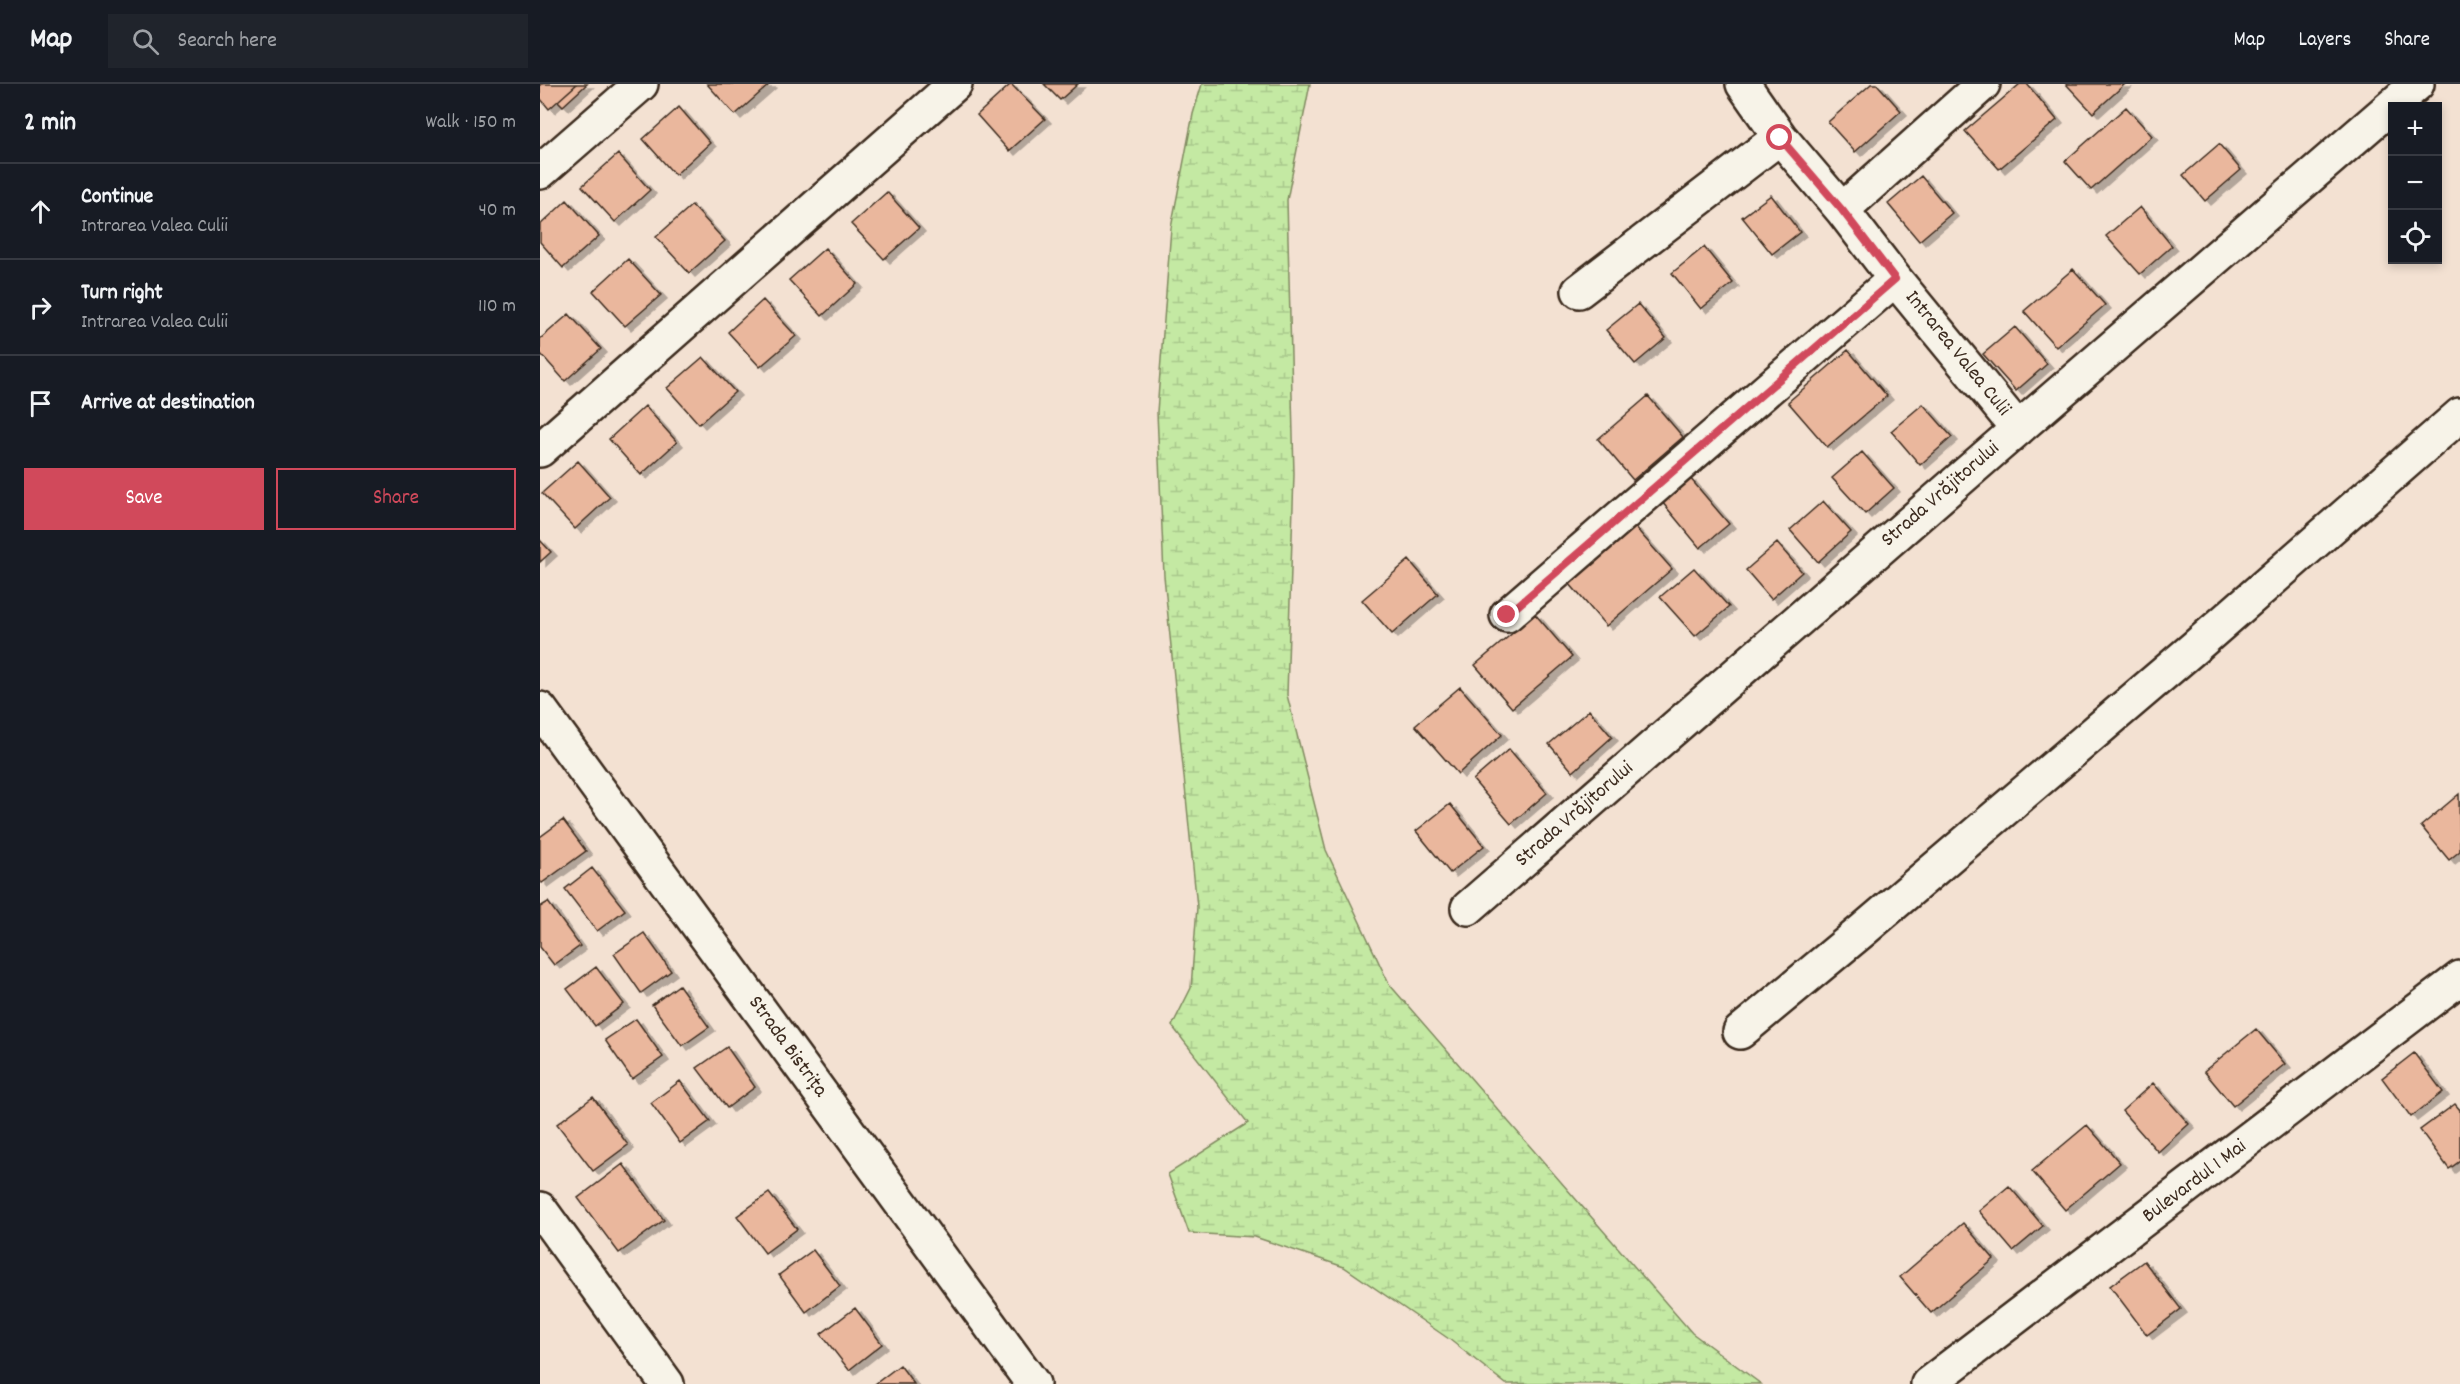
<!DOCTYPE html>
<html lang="en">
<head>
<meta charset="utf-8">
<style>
	:root { --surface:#171b24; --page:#20242c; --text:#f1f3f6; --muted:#9ea1a6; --line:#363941; --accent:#d1495b }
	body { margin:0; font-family:Dekko,sans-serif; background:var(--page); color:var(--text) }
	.controls { position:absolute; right:18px; top:18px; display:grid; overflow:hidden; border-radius:0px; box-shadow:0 3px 9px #0003 }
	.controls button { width:54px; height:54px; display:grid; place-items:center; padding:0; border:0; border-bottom:2px solid var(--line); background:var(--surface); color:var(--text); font:30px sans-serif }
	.stop { position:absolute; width:18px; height:18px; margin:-14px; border:4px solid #d1495b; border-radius:50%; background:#fff }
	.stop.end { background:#d1495b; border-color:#fff; box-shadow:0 2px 6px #0008 }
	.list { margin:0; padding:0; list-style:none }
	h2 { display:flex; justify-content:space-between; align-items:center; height:78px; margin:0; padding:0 24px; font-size:26px }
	h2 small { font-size:20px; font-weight:400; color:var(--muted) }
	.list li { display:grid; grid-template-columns:39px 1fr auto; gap:18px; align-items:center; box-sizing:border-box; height:96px; padding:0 24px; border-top:2px solid var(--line) }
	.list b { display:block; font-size:22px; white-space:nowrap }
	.list p { margin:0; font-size:20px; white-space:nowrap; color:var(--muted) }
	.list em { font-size:20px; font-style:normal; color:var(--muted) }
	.actions { display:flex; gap:12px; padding:18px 24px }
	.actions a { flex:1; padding:14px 0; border:2px solid var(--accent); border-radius:0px; text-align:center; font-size:21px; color:var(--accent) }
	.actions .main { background:var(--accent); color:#fff }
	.icon { flex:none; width:33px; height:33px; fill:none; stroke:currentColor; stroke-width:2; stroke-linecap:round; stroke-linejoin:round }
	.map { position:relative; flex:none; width:1920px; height:1300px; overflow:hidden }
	header { display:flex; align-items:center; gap:36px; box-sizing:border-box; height:84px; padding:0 30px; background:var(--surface); border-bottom:2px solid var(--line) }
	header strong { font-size:28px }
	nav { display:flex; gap:33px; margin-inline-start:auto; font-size:21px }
	.search { width:420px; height:54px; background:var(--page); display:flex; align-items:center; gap:15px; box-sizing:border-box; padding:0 21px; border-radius:0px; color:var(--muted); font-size:22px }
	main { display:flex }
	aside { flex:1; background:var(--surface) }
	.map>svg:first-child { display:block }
	.wetland { fill:url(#wetland-marsh); stroke:#808a60; stroke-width:1.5 }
	.building { fill:#eab79d; stroke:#3b2a1e; stroke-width:1.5; filter:url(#shadow) }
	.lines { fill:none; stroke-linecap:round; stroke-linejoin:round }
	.street-casing { stroke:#3b2a1e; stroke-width:38 }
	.street { stroke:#f7f3e8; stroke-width:33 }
	.route { stroke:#d1495b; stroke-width:8 }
	.labels { text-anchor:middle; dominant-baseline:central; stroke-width:6; stroke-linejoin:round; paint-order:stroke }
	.street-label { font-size:21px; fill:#3b2a1e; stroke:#f7f3e8 }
</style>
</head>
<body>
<header>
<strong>Map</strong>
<div class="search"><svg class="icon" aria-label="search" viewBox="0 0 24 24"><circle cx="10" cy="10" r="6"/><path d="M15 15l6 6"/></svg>Search here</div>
<nav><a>Map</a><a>Layers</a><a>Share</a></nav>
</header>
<main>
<aside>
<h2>2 min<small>Walk · 150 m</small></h2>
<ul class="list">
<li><svg class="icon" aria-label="ahead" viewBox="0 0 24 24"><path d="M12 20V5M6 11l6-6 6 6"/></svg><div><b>Continue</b><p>Intrarea Valea Culii</p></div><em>40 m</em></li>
<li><svg class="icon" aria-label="right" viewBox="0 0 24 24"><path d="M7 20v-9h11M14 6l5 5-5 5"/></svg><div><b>Turn right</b><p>Intrarea Valea Culii</p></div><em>110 m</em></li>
<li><svg class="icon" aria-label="arrive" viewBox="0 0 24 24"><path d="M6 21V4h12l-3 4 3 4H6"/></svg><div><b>Arrive at destination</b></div></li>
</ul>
<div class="actions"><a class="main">Save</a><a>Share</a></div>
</aside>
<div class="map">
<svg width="1920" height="1300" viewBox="0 0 1920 1300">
	<defs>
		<pattern id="wetland-marsh" width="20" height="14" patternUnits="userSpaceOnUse" patternTransform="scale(1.5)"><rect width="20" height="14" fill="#c4e9a3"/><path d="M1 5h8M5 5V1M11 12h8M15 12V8" fill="none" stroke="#a9c88c"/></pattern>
		<filter id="shadow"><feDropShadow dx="6" dy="4" stdDeviation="0" flood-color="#0004"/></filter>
	</defs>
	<rect width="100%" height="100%" fill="#f3e1d2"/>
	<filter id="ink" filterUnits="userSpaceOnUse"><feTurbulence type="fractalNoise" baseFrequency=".0167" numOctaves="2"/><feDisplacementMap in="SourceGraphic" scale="12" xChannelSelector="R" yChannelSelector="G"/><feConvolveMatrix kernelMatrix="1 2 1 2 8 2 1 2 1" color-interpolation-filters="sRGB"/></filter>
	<g filter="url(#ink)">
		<path class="wetland" d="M662,0H770L747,116L754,390L747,611L786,766L849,900L1152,1249L1221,1300H966L909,1255L804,1183L715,1153L649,1149L628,1090L708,1039L632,942L651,904L657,823L624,492L617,328L631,144L653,30Z"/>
		<path class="building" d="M0,0H37L9,25L0,14Z
			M37,0H47L23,22L18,17Z
			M167,0H230L195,31Z
			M471,0L505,35L469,67L437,31Z
			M504,0H538L520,16Z
			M1331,0H1337L1361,27L1315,68L1288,38Z
			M1480,0H1487L1517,36L1459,85L1425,47Z
			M1526,0H1585L1553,29Z
			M139,23L170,59L135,91L103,55Z
			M1586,23L1612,52L1551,106L1525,77Z
			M1679,60L1701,86L1665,117L1643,91Z
			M78,70L110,106L75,138L42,102Z
			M1381,92L1412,129L1379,157L1348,120Z
			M347,108L379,144L344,175L311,140Z
			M1231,111L1260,148L1232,170L1202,133Z
			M27,116L59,152L23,184L0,158V141Z
			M152,121L185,157L149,189L116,153Z
			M1600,123L1632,162L1600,190L1566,152Z
			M1164,163L1193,199L1161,225L1132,189Z
			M285,164L317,200L282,232L249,196Z
			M88,175L121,211L85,242L53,207Z
			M1533,185L1565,221L1516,263L1484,227Z
			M223,216L256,252L220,283L188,248Z
			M1098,220L1126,254L1095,280L1066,246Z
			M29,230L61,265L25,297L0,269V255Z
			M1475,243L1507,280L1476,307L1443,270Z
			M1308,266L1347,312L1287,363L1248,318Z
			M163,273L195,308L159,340L127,304Z
			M1108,312L1143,353L1093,396L1058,355Z
			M1383,320L1412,353L1380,381L1351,347Z
			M105,322L137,358L101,391L69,355Z
			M1322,368L1354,404L1325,430L1292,394Z
			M38,377L70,413L35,445L2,409Z
			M1150,394L1189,440L1160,464L1122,418Z
			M1283,417L1311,448L1278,478L1250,446Z
			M1094,442L1132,485L1066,542L1029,499Z
			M0,456L11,468L0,478Z
			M1237,459L1262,488L1231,515L1206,486Z
			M869,476L898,510L852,550L822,516Z
			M1154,484L1189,523L1155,552L1120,513Z
			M995,530L1032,573L972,624L935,581Z
			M920,603L962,651L918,690L875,641Z
			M1049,626L1072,653L1033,688L1009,660Z
			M969,665L1007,709L971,740L933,696Z
			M1919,710L1920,767L1909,776L1881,742Z
			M910,720L944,762L910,789L876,747Z
			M23,736L46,767L2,799L0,797V753Z
			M52,784L85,826L57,847L25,805Z
			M8,818L40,862L14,881L0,863V823Z
			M104,849L131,887L101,909L74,870Z
			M56,883L84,920L55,942L27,905Z
			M139,901L169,943L142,962L112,921Z
			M96,935L123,973L92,995L65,956Z
			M1716,945L1745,980L1693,1022L1664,987Z
			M187,963L215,1003L187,1024L157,984Z
			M1874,969L1903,1008L1871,1033L1842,994Z
			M140,997L170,1037L140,1059L111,1019Z
			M1613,999L1649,1040L1618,1068L1582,1027Z
			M53,1013L88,1061L53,1087L17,1040Z
			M1915,1020L1920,1026V1077L1909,1085L1880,1046Z
			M1547,1041L1580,1079L1525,1126L1492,1087Z
			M83,1080L124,1136L79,1169L38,1114Z
			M1469,1102L1503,1142L1473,1167L1439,1127Z
			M229,1109L257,1145L225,1169L197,1132Z
			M1423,1139L1454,1175L1391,1229L1360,1193Z
			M273,1166L300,1202L266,1228L239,1191Z
			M1604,1177L1641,1225L1607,1251L1570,1202Z
			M315,1224L342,1260L309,1286L281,1250Z
			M360,1281L374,1300H335Z"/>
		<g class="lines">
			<g class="street-casing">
				<path id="street" d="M1203,0L1240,53L1302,126L1355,195L1478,345
					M0,88L101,0
					M1302,126L1443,0
					M1039,207L1240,53
					M0,366L415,0
					M967,531L1355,195
					M0,625L493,1300
					M928,824L1450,369L1877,0
					M1200,948L1323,846L1655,563L1920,331
					M0,1125L127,1300
					M1388,1300L1920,894"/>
			</g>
			<use href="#street" class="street"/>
		</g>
	</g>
	<g class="lines" filter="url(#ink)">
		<path class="route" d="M967,531L1355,195L1302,126L1240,54"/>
	</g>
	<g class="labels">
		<g class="street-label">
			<text transform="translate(1417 270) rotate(51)">Intrarea Valea Culii</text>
			<text transform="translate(1401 411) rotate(-41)">Strada Vrăjitorului</text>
			<text transform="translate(1035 731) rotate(-41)">Strada Vrăjitorului</text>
			<text transform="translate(247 963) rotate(54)">Strada Bistrița</text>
			<text transform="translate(1655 1098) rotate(-37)">Bulevardul 1 Mai</text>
		</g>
	</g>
</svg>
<div class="controls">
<button>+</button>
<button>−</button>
<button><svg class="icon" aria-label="locate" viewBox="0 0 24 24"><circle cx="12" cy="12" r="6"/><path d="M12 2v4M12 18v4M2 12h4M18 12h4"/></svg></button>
</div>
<div class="stop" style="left:1240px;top:54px"></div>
<div class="stop end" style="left:967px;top:531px"></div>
</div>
</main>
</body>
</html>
